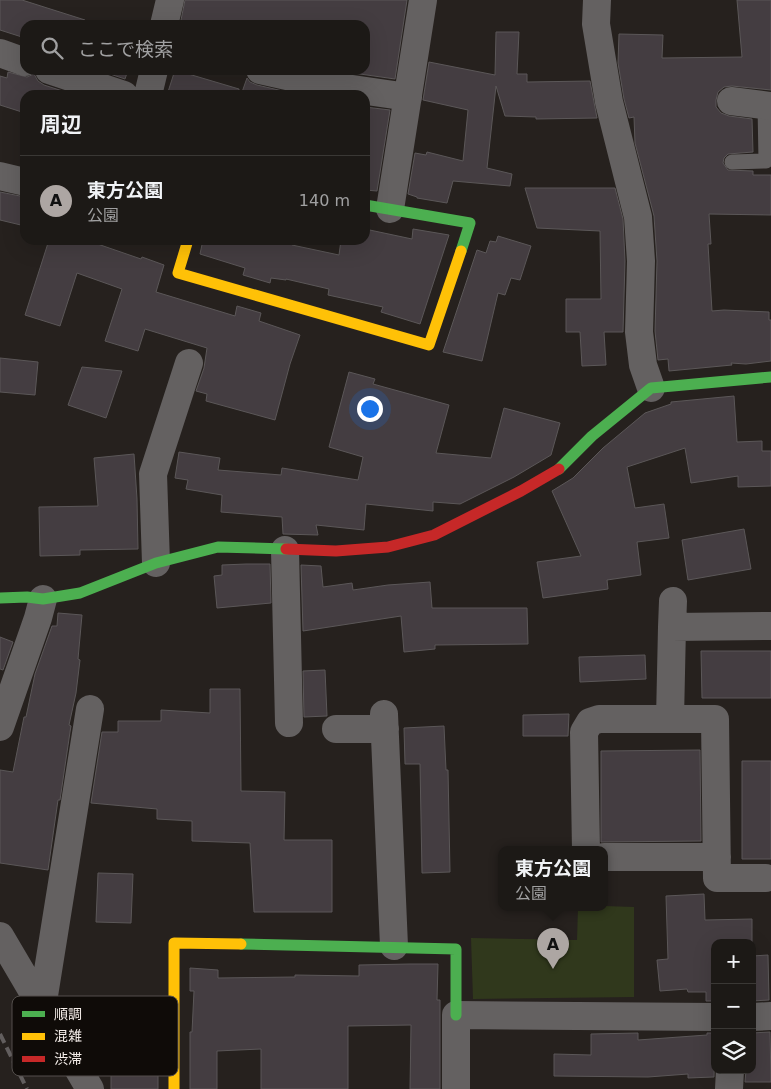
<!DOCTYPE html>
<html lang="ja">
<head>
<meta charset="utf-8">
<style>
	:root { --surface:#1c1916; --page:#292623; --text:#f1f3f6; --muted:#a0a0a1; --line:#3a3835; --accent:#ada6a3 }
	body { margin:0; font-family:"DejaVu Sans","Noto Sans JP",sans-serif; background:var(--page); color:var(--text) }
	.controls { position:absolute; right:15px; bottom:15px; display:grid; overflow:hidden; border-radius:10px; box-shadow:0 5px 20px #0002 }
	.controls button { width:45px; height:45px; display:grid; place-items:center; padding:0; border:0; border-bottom:1px solid var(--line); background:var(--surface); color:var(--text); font:25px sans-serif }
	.you { position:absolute; left:369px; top:408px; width:18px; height:18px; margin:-12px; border:4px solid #fff; border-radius:50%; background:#1a73e8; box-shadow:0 0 0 8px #1a73e833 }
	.badge { display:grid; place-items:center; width:32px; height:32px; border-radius:50%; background:var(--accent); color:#111; font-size:16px; font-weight:700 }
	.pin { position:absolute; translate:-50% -41px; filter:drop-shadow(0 1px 2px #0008) }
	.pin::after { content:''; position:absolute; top:26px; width:18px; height:15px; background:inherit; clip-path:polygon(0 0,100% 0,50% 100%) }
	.popup { position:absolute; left:498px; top:846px; width:110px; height:65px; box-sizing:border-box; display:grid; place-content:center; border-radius:10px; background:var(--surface); filter:drop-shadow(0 1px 4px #0005); font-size:16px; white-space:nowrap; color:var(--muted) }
	.popup b { font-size:19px; color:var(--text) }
	.popup::after { content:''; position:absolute; left:50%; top:100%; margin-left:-10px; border:10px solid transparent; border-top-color:var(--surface) }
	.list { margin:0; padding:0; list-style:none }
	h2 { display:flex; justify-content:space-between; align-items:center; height:65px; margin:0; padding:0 20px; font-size:21px }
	h2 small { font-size:16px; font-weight:400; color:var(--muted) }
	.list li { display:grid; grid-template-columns:32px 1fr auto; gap:15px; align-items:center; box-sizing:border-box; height:90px; padding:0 20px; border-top:1px solid var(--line) }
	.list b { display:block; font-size:19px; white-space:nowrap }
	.list p { margin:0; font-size:16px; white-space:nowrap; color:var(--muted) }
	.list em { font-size:16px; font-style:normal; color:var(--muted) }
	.icon { flex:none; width:28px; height:28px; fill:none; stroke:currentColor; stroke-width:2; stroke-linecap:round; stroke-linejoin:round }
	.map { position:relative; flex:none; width:771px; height:1089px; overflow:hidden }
	.search { position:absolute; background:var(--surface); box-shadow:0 5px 20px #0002; left:20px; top:20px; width:350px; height:55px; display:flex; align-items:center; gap:12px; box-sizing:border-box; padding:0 18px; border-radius:15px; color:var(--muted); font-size:19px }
	.panel { position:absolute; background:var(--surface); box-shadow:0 5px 20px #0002; left:20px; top:90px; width:350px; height:155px; border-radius:15px }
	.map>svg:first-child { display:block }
	.green { fill:#30381c }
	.building { fill:#443d41; stroke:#5b5758 }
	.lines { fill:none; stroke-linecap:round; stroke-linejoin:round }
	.lane { stroke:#646161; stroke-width:15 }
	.street { stroke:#646161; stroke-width:28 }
	.fast { stroke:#4caf50; stroke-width:11 }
	.slow { stroke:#ffc107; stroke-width:11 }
	.jam { stroke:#c62828; stroke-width:11 }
	.rail { stroke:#625e5e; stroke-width:4; stroke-dasharray:10 5; stroke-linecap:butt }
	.key { fill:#0f0b08; stroke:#544f4c; stroke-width:1 }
	.key-label { font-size:14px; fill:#f5eeea }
</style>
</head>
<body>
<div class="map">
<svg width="771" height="1089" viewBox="0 0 771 1089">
	<rect width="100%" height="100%" fill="#26211e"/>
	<path class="green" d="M604,906L634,907V997L473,999L471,938L577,940L578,908H604Z"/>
	<path class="building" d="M0,0H22L85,20V25H25V38L0,30Z
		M185,0H407L395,79L332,70H365V25H180Z
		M737,0H771V90L732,86L724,87L718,92L716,100V107L721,113L729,116L752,119L753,152L728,154L724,158L723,163L728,170L753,171V175H771V215L709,214L711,244H708L712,311L724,310L769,312V320H771V361L746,364L731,363L732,365L669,371L668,359L658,360L655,331L657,261L654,216L635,143L634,117L629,118L624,99L618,63L619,34L663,35L662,58L742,57Z
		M496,32H519L517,74H527V82L590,81L597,118L536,119V117L505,116L496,86L487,168L512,174L510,186L453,181L447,203L417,198V197L408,194L415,153L426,155L427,152L463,161L468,110L423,100L429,62L495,75Z
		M98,70H128L125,79Z
		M175,70L239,89V95H167Z
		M8,72L27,77L34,74L38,81L44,85L75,95H25V113L0,105V76L7,78Z
		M247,78L250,82L257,85L300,95H241Z
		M365,107L390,110L377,191L365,190Z
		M525,188H615L623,219L625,261L623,332H604L606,365L582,366L580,332H566V299H601L600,231L537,228Z
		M0,192L25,197V226L0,220Z
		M365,229L412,239L413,229L449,235L420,324L381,312L383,307L328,295L329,289L286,279V280L271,278L270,283L243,275L245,268L200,254L203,240H293L292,245L339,255L341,240H365Z
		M498,236L531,246L520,280L511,278L505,295L498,293L482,361L443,352L477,250L486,253L490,241L496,242Z
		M49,240H86L141,259L142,257L164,265L156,292L235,316L237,306L261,313L259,321L300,335L290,364L275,420L206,401L207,394L196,391L204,368L207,348L145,329L138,351L105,341L122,289L77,273L60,326L25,315Z
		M0,358L38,362L35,395L0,392Z
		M82,367L122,371L106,418L68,405Z
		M349,372L375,379L373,384L449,405L436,453L491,458L504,408L560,423L551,455L514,477L460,504L433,502V511L366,504L364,530L316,525L318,535L283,534L282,517L221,512L222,495L186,489L188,480L175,478L179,452L220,458L218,470L281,475L282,468L358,480L363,457L329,447Z
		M734,396L737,442L762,441V451H771V486L738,487V476L691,483L685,448L627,467L635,508L664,504L669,538L637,542L641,575L607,580L608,589L543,598L537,562L581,556L552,491L573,478L603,448L645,413L671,404V402Z
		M134,454L137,499L138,549L80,550V555L40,556L39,507L98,506L94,458Z
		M744,529L751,569L688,580L682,540Z
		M246,564H270L271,603L217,608L214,576L222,575V565Z
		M301,565L321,566L323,587L352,583L353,590L388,585L430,582L432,608H527L528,644L435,645V649L404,652L401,616L303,631Z
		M58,613L82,615L78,659L80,660L76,693L69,725L71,726L70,732L60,800H58L48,870L0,863V770L13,772L24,717H26L35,674L52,626H57Z
		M0,637L13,642L3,670L0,669Z
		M701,651H771V698H702Z
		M645,655L646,679L580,682L579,657Z
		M325,670L327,716L304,717L303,671Z
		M210,689H240L241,791L285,792L284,840H332V912H254L250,843L192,841V821L157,819V809L91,803L102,732H118V721H161V710L210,713Z
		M569,714L568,736H523V715Z
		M444,726L446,770H448L450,872L422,873L420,764H405L404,728Z
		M700,750L701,841L601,842V751Z
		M742,761H771V859H742Z
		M98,873L133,874L131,923L96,922Z
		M704,894L705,920L752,919V943H715V1001H706V992H688L687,989L660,991L657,960L668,959L666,896Z
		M768,955L769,1000L752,1001V956Z
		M410,964H438L437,1000H440V1089H410L411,1025L348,1026V1089H261V1049L217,1051V1089H190V1032H192L194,991H190V968L218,970V978L295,977V975L359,976V965Z
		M770,1032L771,1082H745L746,1070H752V1033Z
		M638,1033V1040L707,1035V1033H715L714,1077L688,1078V1074L648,1077L554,1076V1054L591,1055V1034Z
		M158,1037V1089H111V1067H103V1038Z"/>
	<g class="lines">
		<path class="lane" d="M732,162L766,161L765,105"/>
		<path class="street" d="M597,0L596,24L609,102L638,217L641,261L639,332L643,365L651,388
			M164,25L170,0
			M0,53L25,62
			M49,70L124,95
			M260,70L332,86L408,97
			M148,95L154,70
			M731,101L771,106
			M0,176L25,182
			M390,209L423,0
			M285,550L289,723
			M156,563L153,474L189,363
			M672,627L673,601
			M384,714L394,946
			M670,719H715L717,878H766
			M0,727L38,618L43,599
			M336,729H385
			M586,850L584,732L590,722L599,719H670L672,627L771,626
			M604,857H717
			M0,936L90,1089
			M42,1008L90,709
			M752,1017L771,1016
			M456,1089V1015L715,1017
			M729,1089L730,1070"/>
		<path class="fast" d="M365,205L470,223L461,251
			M559,469L592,436L651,388L771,377
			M0,598L27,597L43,599L80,593L156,563L218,547L286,549
			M241,944L456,949V1015"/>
		<path class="slow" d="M188,240L178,273L429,345L461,251
			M174,1089V943L241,944"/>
		<path class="jam" d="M286,549L336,551L388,547L434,535L521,491L559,469"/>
		<path class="rail" d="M0,1034L27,1089"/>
	</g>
	<rect x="12" y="996" width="166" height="80" rx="8" class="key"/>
	<rect x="22" y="1011" width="23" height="6" fill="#4caf50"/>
	<rect x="22" y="1033" width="23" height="7" fill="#ffc107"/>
	<rect x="22" y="1056" width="23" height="6" fill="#c62828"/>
	<g class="key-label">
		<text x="54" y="1019">順調</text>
		<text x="54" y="1041">混雑</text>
		<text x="54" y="1064">渋滞</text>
	</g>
</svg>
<div class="controls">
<button>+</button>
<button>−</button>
<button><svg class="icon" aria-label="layers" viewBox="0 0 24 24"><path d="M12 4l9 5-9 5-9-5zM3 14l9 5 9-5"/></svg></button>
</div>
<div class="you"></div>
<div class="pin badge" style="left:553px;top:969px">A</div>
<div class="popup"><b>東方公園</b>公園</div>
<div class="search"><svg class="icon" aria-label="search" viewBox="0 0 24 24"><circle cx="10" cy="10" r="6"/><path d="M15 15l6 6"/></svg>ここで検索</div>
<section class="panel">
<h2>周辺<small></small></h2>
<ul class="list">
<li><span class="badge">A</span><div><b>東方公園</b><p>公園</p></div><em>140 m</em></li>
</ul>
</section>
</div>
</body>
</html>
